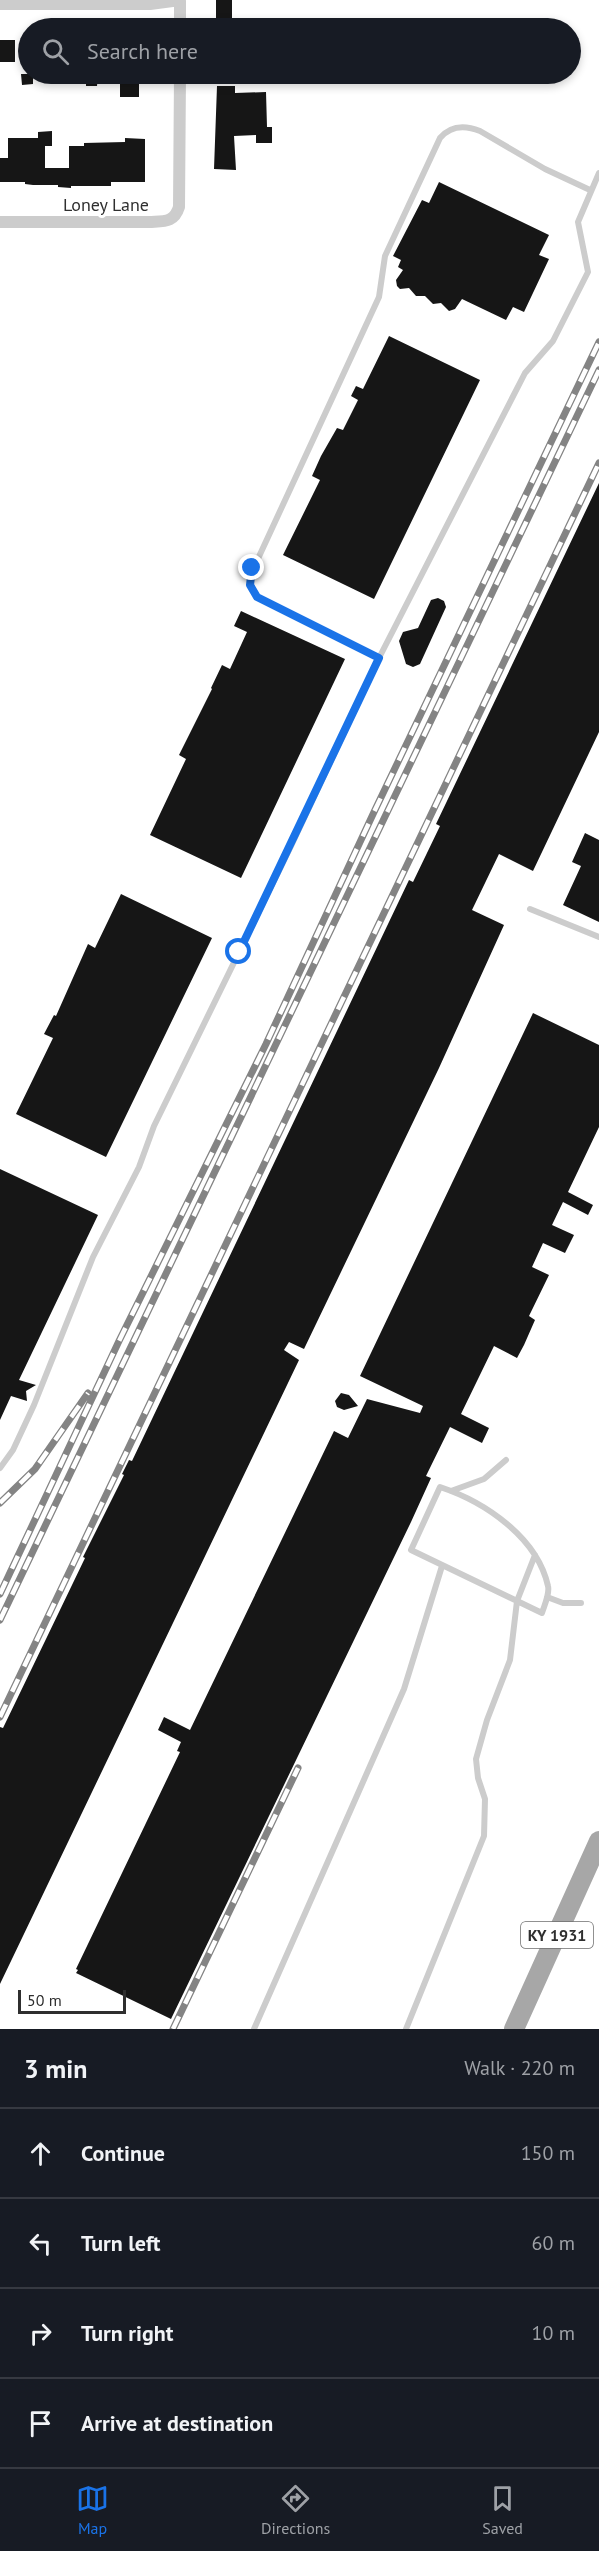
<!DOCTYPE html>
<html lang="en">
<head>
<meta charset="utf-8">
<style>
	:root { --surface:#171b24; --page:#20242c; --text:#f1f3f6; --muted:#9ea1a6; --line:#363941; --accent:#1a73e8 }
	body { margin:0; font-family:"PT Sans",sans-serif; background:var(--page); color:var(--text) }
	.scale { position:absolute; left:18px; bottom:15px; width:108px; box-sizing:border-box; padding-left:6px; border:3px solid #2f2f2f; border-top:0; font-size:16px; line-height:21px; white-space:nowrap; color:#2f2f2f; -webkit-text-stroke:4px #fff; paint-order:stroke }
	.stop { position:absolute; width:18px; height:18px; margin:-14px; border:4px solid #1a73e8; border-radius:50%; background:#fff }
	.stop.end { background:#1a73e8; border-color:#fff; box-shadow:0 2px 6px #0008 }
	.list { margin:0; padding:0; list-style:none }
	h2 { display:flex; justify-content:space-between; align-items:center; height:78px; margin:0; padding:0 24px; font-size:26px }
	h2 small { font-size:20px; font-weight:400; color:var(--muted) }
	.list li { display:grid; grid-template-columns:39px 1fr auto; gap:18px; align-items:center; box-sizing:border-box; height:90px; padding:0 24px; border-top:2px solid var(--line) }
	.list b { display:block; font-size:22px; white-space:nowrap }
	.list em { font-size:20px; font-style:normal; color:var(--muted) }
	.icon { flex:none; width:33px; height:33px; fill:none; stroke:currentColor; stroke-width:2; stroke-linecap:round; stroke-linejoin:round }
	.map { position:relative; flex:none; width:599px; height:2029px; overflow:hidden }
	.search { position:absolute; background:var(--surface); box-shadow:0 3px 9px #0003; left:18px; right:18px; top:18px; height:66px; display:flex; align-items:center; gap:15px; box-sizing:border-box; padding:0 21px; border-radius:33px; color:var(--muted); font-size:22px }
	.sheet { height:438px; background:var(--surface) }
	nav { display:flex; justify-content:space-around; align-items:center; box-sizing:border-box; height:84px; border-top:2px solid var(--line); background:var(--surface); font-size:16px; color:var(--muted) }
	nav a { display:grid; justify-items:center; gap:3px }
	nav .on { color:var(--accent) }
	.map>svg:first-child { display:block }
	.building { fill:#161616 }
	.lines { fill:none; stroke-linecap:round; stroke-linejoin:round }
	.lane { stroke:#ccc; stroke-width:6 }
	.street { stroke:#ccc; stroke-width:12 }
	.primary { stroke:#a7a7a7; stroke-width:20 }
	.rail-casing { stroke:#848484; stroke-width:7 }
	.rail { stroke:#fff; stroke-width:4.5; stroke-dasharray:14; stroke-linecap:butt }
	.route { stroke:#1a73e8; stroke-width:8 }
	.labels { text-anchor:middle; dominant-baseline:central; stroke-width:6; stroke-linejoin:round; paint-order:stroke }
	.shield { fill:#fff; stroke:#6d6d6d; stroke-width:1.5 }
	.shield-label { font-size:16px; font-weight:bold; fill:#2f2f2f }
	.street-label { font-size:18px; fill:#2f2f2f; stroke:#fff }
</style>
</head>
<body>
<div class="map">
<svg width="599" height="2029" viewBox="0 0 599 2029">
	<rect width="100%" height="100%" fill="#fff"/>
	<path class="building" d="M216,0H232V28H216Z
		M0,40H15V62H0Z
		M21,74H33V84L22,85Z
		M86,74H98L97,86H86Z
		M120,82H139V97H120Z
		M217,86H235V93L266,92L267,127H272V143H256V135L234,136L236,170L214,169Z
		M52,131V146H45V168H69V146H84V143L125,142V138L145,139V182H111V186H71V188L58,187V185H33L25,184V182H0V158H8V138H38V132Z
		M439,182L549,235L539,255L549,259L524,312L513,307L506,320L462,299L455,309L449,311L441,303L433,304L425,296H416L409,288L400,289L397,286L396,280L403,270L398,267L401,260L393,256L422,200L429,203Z
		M389,336L480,380L374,599L283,555L320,480L312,476L321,456L337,428L343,430L358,400L351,396L356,386L363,389Z
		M599,483V732L533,871L499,854L472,910L504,925L439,1068L304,1349L289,1342L284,1350L299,1360L0,1984V1727L3,1728L46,1639L85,1558L83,1557L124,1475L122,1474L129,1460L132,1461L409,880L413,882L440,826L436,824Z
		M438,598L444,601L446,607L420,664L413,667L406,664L399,641L403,632L418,628L431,600Z
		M241,611L345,659L241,878L150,835L186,759L179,755L212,689L211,688L222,665L230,669L247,632L234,626Z
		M585,833L599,840V922L563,905L581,866L572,862Z
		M121,894L212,938L106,1157L16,1114L53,1038L44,1034L54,1015L56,1016L88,944L95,948Z
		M533,1013L599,1045V1127L568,1192L593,1205L588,1215L563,1202L552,1225L574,1235L565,1253L543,1243L532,1267L549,1275L529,1316L535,1320L524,1345L517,1358L494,1346L461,1414L489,1428L482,1443L450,1427L426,1476L431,1478L411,1522L171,2019L76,1973L78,1970L76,1969L180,1752L177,1751L181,1742L158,1730L164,1717L190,1730L334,1431L348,1438L367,1399L420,1413L423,1406L360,1376Z
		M0,1169L98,1215L19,1380L36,1385L26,1391L27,1401L11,1396L0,1420Z
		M341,1393L349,1395L358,1406L344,1410L337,1407L335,1401Z"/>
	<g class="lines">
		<path class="lane" d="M379,658L257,597L250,585V576L379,297L385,256L440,138C451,125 465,125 480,131L545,169L590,190
			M530,909L599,937
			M0,1468L13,1450L34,1405L93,1257L139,1167L154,1126L292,844L379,658L525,373L553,341L588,272L578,222L599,173
			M440,1487C485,1502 537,1537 548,1586C550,1594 544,1606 542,1613L411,1550Z
			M451,1491L484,1479L506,1460
			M547,1597L563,1603H581
			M254,2029L404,1689L442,1566
			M406,2029L484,1836L485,1799L478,1778L476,1759L487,1720L510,1660L517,1601L535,1555"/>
		<path class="street" d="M0,4H150L180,0
			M180,28V0
			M0,222H149C164,221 174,223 179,207L180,74"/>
		<path class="primary" d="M514,2029L599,1841"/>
		<g class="rail-casing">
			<path id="rail" d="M0,1503L35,1469L88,1393
				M0,1594L119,1341L266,1044L374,812L599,342
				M0,1620L599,370
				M0,1717L599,463
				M173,2029L298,1768"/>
		</g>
		<use href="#rail" class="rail"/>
	</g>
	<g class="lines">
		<path class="route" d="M239,952L379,658L257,597L250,585L252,568"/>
	</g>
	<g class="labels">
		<rect class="shield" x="521" y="1922" width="72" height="26" rx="4.5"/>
		<g class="shield-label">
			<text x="557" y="1935">KY 1931</text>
		</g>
		<g class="street-label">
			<text x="106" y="204">Loney Lane</text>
		</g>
	</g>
</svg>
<div class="scale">50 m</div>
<div class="stop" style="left:239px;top:952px"></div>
<div class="stop end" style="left:252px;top:568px"></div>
<div class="search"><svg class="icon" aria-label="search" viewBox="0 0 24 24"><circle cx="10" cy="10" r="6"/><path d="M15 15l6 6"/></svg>Search here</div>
</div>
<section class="sheet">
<h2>3 min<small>Walk · 220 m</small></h2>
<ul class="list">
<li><svg class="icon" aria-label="ahead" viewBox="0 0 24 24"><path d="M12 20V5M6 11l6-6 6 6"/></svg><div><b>Continue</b></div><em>150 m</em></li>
<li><svg class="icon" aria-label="left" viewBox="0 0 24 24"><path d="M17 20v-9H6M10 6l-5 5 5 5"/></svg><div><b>Turn left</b></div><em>60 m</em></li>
<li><svg class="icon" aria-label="right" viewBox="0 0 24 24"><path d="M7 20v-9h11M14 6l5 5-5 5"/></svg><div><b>Turn right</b></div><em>10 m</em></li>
<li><svg class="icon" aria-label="arrive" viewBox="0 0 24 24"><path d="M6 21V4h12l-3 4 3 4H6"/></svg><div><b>Arrive at destination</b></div></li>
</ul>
</section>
<nav>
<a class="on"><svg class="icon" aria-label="map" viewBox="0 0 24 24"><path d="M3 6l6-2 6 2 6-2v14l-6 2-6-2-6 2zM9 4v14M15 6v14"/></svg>Map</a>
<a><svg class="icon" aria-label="directions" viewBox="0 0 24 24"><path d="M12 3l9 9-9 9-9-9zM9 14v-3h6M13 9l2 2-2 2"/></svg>Directions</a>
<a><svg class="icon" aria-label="saved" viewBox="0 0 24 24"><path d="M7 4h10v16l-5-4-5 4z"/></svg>Saved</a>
</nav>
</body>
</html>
